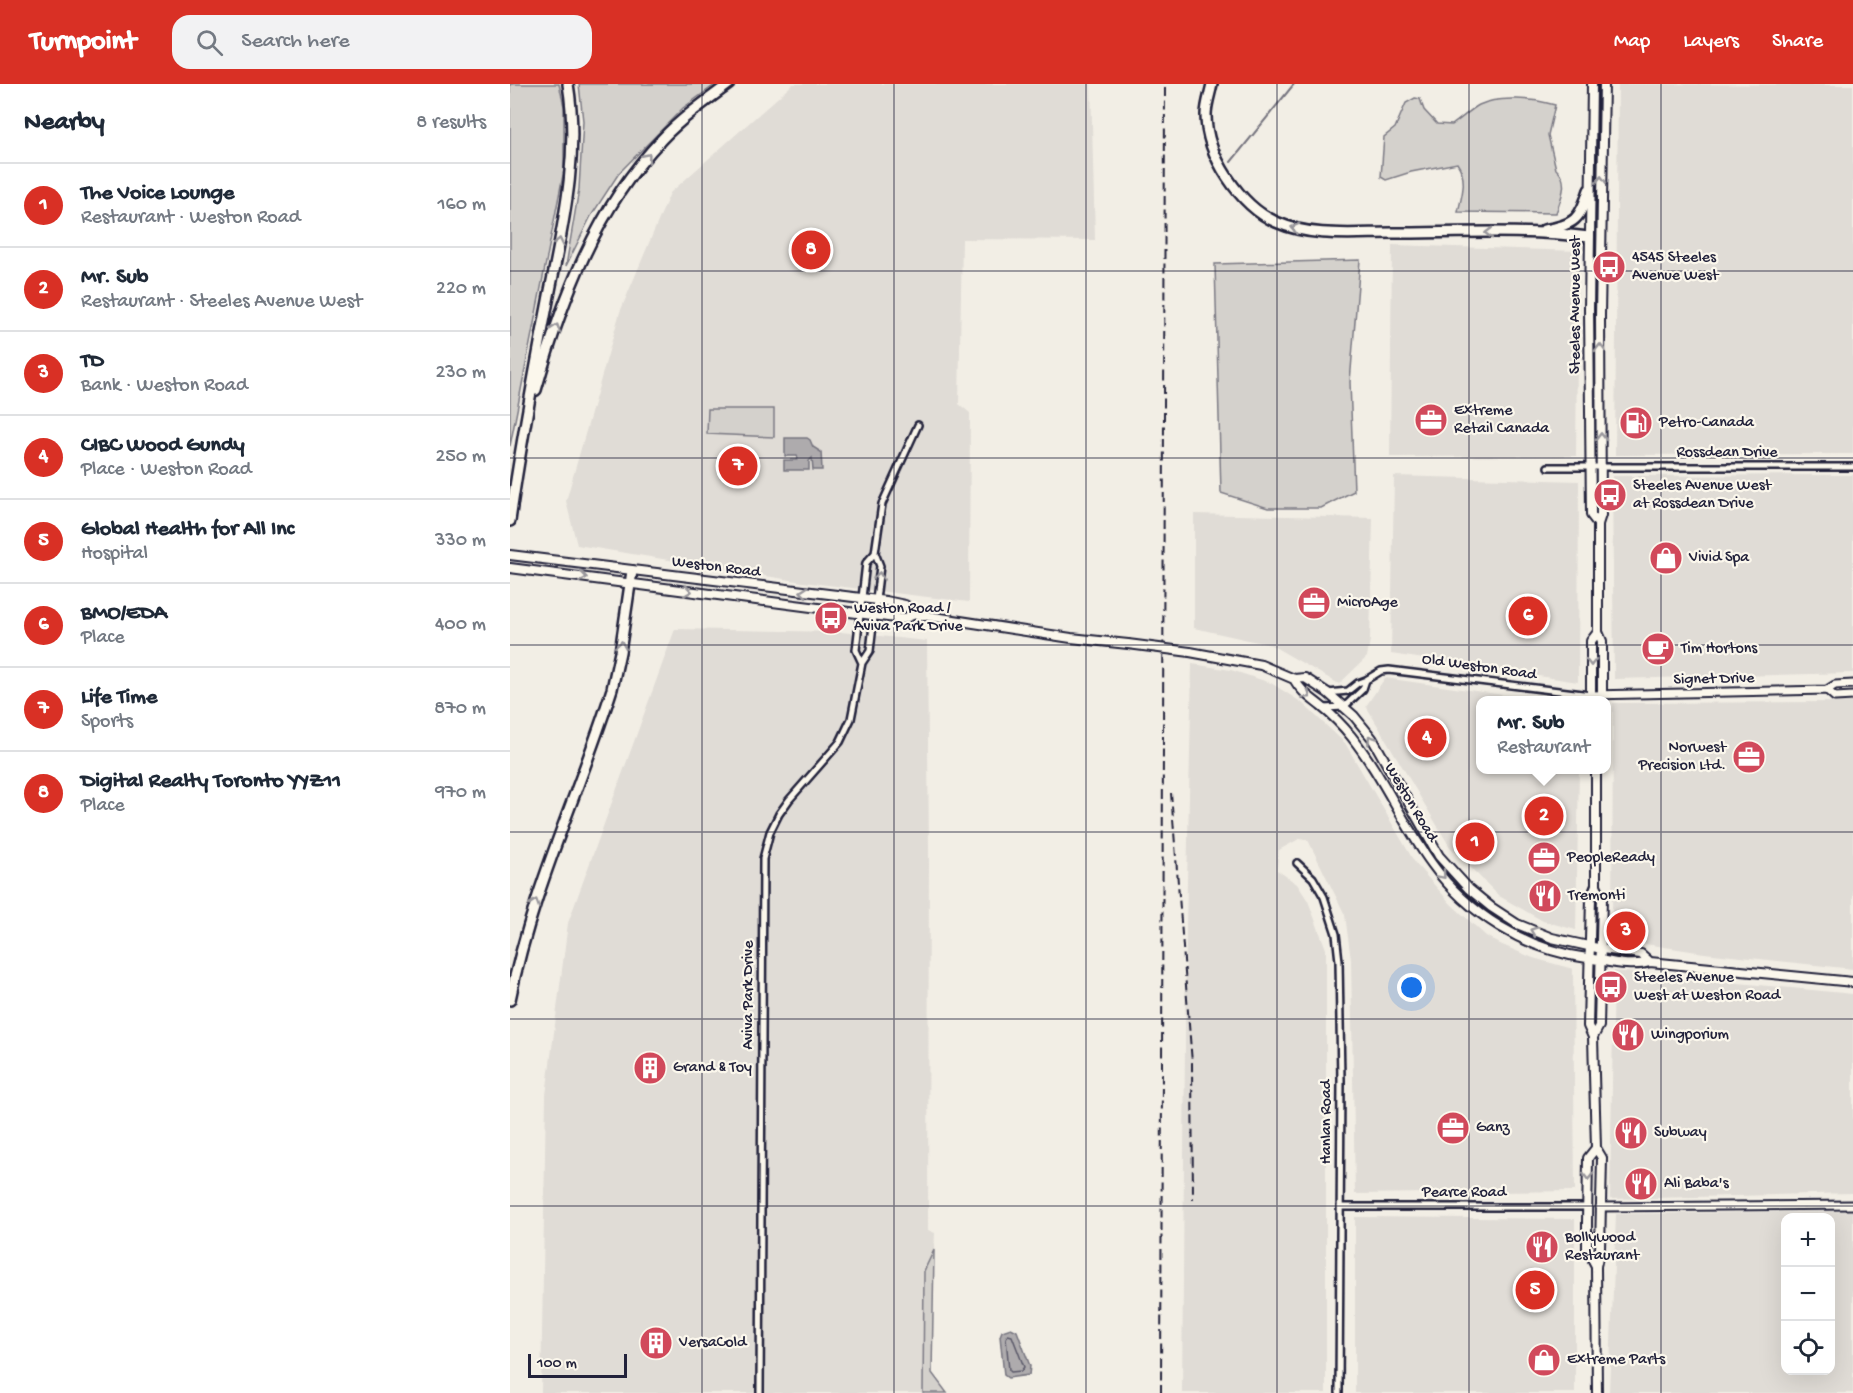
<!DOCTYPE html>
<html lang="en">
<head>
<meta charset="utf-8">
<style>
	:root { --surface:#fff; --page:#f2f2f3; --text:#1f2937; --muted:#747a83; --line:#e0e1e3; --accent:#d93025 }
	body { margin:0; font-family:"Gochi Hand",sans-serif; background:var(--page); color:var(--text) }
	.controls { position:absolute; right:18px; bottom:18px; display:grid; overflow:hidden; border-radius:12px; box-shadow:0 6px 24px #0002 }
	.controls button { width:54px; height:54px; display:grid; place-items:center; padding:0; border:0; border-bottom:2px solid var(--line); background:var(--surface); color:var(--text); font:30px sans-serif }
	.scale { position:absolute; left:18px; bottom:15px; width:99px; box-sizing:border-box; padding-left:6px; border:3px solid #22223b; border-top:0; font-size:16px; line-height:21px; white-space:nowrap; color:#22223b; -webkit-text-stroke:4px #fbf7ec; paint-order:stroke }
	.you { position:absolute; left:902px; top:904px; width:21px; height:21px; margin:-15px; border:4px solid #fff; border-radius:50%; background:#1a73e8; box-shadow:0 0 0 9px #1a73e833 }
	.badge { display:grid; place-items:center; width:39px; height:39px; border-radius:50%; background:var(--accent); color:#fff; font-size:20px; font-weight:700 }
	.pin { position:absolute; translate:-50% -50%; border:3px solid #fff; box-shadow:0 2px 6px #0006 }
	.popup { position:absolute; left:966px; top:612px; width:135px; height:78px; box-sizing:border-box; display:grid; place-content:center; border-radius:12px; background:var(--surface); filter:drop-shadow(0 2px 4px #0005); font-size:20px; white-space:nowrap; color:var(--muted) }
	.popup b { font-size:22px; color:var(--text) }
	.popup::after { content:''; position:absolute; left:50%; top:100%; margin-left:-12px; border:12px solid transparent; border-top-color:var(--surface) }
	.list { margin:0; padding:0; list-style:none }
	h2 { display:flex; justify-content:space-between; align-items:center; height:78px; margin:0; padding:0 24px; font-size:26px }
	h2 small { font-size:20px; font-weight:400; color:var(--muted) }
	.list li { display:grid; grid-template-columns:39px 1fr auto; gap:18px; align-items:center; box-sizing:border-box; height:84px; padding:0 24px; border-top:2px solid var(--line) }
	.list b { display:block; font-size:22px; white-space:nowrap }
	.list p { margin:0; font-size:20px; white-space:nowrap; color:var(--muted) }
	.list em { font-size:20px; font-style:normal; color:var(--muted) }
	.icon { flex:none; width:33px; height:33px; fill:none; stroke:currentColor; stroke-width:2; stroke-linecap:round; stroke-linejoin:round }
	.map { position:relative; flex:none; width:1343px; height:1309px; overflow:hidden }
	header { display:flex; align-items:center; gap:36px; box-sizing:border-box; height:84px; padding:0 30px; background:var(--accent); color:#fff }
	header strong { font-size:28px }
	nav { display:flex; gap:33px; margin-inline-start:auto; font-size:21px }
	.search { width:420px; height:54px; background:var(--page); display:flex; align-items:center; gap:15px; box-sizing:border-box; padding:0 21px; border-radius:18px; color:var(--muted); font-size:22px }
	main { display:flex }
	aside { flex:1; background:var(--surface) }
	.map>svg:first-child { display:block }
	.built { fill:#e0dcd6; fill-rule:evenodd }
	.green { fill:#d4d1cc; stroke:#7b7a84; stroke-width:1.5 }
	.water { fill:#aeabad; stroke:#76747f; stroke-width:1.5 }
	.lines { fill:none; stroke-linecap:round; stroke-linejoin:round }
	.shore { stroke:#5a5969; stroke-width:1.5 }
	.stream { stroke:#76747f; stroke-width:2 }
	.minor-casing { stroke:#22223b; stroke-width:10 }
	.tertiary-casing { stroke:#22223b; stroke-width:11 }
	.secondary-casing { stroke:#22223b; stroke-width:12 }
	.motorway-casing { stroke:#22223b; stroke-width:14 }
	.minor { stroke:#fbf7ec; stroke-width:5 }
	.tertiary { stroke:#fbf7ec; stroke-width:7 }
	.secondary { stroke:#fbf7ec; stroke-width:8 }
	.motorway { stroke:#fbf7ec; stroke-width:9 }
	.rail { stroke:#22223b; stroke-width:2; stroke-dasharray:9 4.5; stroke-linecap:butt }
	.secondary-bridge-casing { stroke:#22223b; stroke-width:12; stroke-linecap:butt }
	.secondary-bridge { stroke:#fbf7ec; stroke-width:8 }
	.oneway { stroke:#99979c }
	.grid { fill:none; stroke:#22223b; stroke-width:1.5; stroke-opacity:0.55 }
	.labels { text-anchor:middle; dominant-baseline:central; stroke-width:4.5; stroke-linejoin:round; paint-order:stroke }
	.poi-label { font-size:16px; fill:#22223b; stroke:#fbf7ec; text-anchor:start }
	.street-label { font-size:16px; fill:#22223b; stroke:#fbf7ec }
</style>
</head>
<body>
<header>
<strong>Turnpoint</strong>
<div class="search"><svg class="icon" aria-label="search" viewBox="0 0 24 24"><circle cx="10" cy="10" r="6"/><path d="M15 15l6 6"/></svg>Search here</div>
<nav><a>Map</a><a>Layers</a><a>Share</a></nav>
</header>
<main>
<aside>
<h2>Nearby<small>8 results</small></h2>
<ul class="list">
<li><span class="badge">1</span><div><b>The Voice Lounge</b><p>Restaurant · Weston Road</p></div><em>160 m</em></li>
<li><span class="badge">2</span><div><b>Mr. Sub</b><p>Restaurant · Steeles Avenue West</p></div><em>220 m</em></li>
<li><span class="badge">3</span><div><b>TD</b><p>Bank · Weston Road</p></div><em>230 m</em></li>
<li><span class="badge">4</span><div><b>CIBC Wood Gundy</b><p>Place · Weston Road</p></div><em>250 m</em></li>
<li><span class="badge">5</span><div><b>Global Health for All Inc</b><p>Hospital</p></div><em>330 m</em></li>
<li><span class="badge">6</span><div><b>BMO/EDA</b><p>Place</p></div><em>400 m</em></li>
<li><span class="badge">7</span><div><b>Life Time</b><p>Sports</p></div><em>870 m</em></li>
<li><span class="badge">8</span><div><b>Digital Realty Toronto YYZ11</b><p>Place</p></div><em>970 m</em></li>
</ul>
</aside>
<div class="map">
<svg width="1343" height="1309" viewBox="0 0 1343 1309">
	<rect width="100%" height="100%" fill="#f2eee5"/>
	<filter id="ink" filterUnits="userSpaceOnUse"><feTurbulence type="fractalNoise" baseFrequency=".0167" numOctaves="2"/><feDisplacementMap in="SourceGraphic" scale="12" xChannelSelector="R" yChannelSelector="G"/><feConvolveMatrix kernelMatrix="1 2 1 2 8 2 1 2 1" color-interpolation-filters="sRGB"/></filter>
	<g filter="url(#ink)">
		<path class="built" d="M283,0H581L585,156L452,155L449,320L460,329L459,518L293,498L67,461L56,417L110,228L160,109Z
			M1108,0L1343,1V370L1105,371Z
			M882,161L1068,167L1066,372L880,373Z
			M1343,391V589L1104,595L1102,392Z
			M884,392L1069,397L1068,598L881,570Z
			M684,430L863,434L860,556L857,573L829,600L761,561L684,544Z
			M165,545L331,548L417,557L419,766L418,1146L425,1149L424,1166L414,1187V1309H31L36,1011L58,839Z
			M682,580L721,586L761,599L791,618L835,659L905,779L941,820L976,852L990,860L1023,874L1063,885L1065,1107L845,1110L841,876L835,831L798,756L789,755L769,766L767,786L787,800L798,817L816,865V1309H672L676,843Z
			M875,594L1028,616H971V686H1069L1066,846L1033,837L989,812L940,763L856,622Z
			M1343,618V885L1194,869L1102,855L1103,619Z
			M1104,887L1343,910V1109L1100,1115Z
			M1343,1127V1309H1099L1106,1130ZM1276,1134H1320V1286H1276Z
			M845,1133L1065,1135V1309H845Z"/>
		<path class="green" d="M0,0H49L54,22V86L0,362Z
			M69,0H206L173,24L109,89L81,132L56,182L69,105L73,37Z
			M905,14L910,15L914,26L927,40L942,41C951,35 960,26 969,21C989,11 1025,15 1045,21L1038,51L1046,85C1060,97 1051,114 1046,129L948,128C952,111 958,95 947,79L901,88L876,96L871,93L874,53L885,44L896,19Z
			M850,176L840,298L844,407L811,424H758L711,409L705,180Z
			M198,325H264V353L197,350Z
			M424,1166L422,1289L437,1309H413L414,1187Z"/>
		<path class="water" d="M275,354H297L300,356L303,363L311,368L312,386H303L302,374L299,377V386H274V376H287L288,374L287,372H275Z
			M501,1244L507,1247L520,1282L519,1291L498,1294L494,1291L490,1252L492,1247Z"/>
		<g class="lines">
			<path class="shore" d="M498,1251L502,1252L514,1283L511,1287L501,1288L499,1286L496,1254Z"/>
			<path class="stream" d="M721,78L784,0"/>
			<g class="minor-casing">
				<path id="minor" d="M1038,383H1343
					M352,579L346,566L356,479L365,469L372,420L408,341
					M818,609L838,607L848,599L856,596L871,587L879,586L1081,611
					M814,624L834,623L853,605L856,596
					M787,779L803,794L814,813L826,850L829,877L831,996L829,1309
					M830,1123H1078
					M250,1309L253,775L260,748L269,730L279,716L330,658L341,635L352,579L360,567L370,482L365,469"/>
			</g>
			<g class="tertiary-casing">
				<path id="tertiary" d="M1317,606L1325,613L1343,612
					M1081,611L1317,606L1325,601L1343,600
					M1090,1123L1343,1121"/>
			</g>
			<g class="secondary-casing">
				<path id="secondary" d="M1082,0L1079,225L1081,431L1088,440
					M0,471L376,517L395,521L405,530
					M0,484L393,535L405,530L561,554L618,560
					M680,568L751,581L784,595L795,594L818,609L844,632L862,654L929,772L959,805L981,823L1007,840L1042,854L1092,865L1131,870L1140,878
					M784,595C791,608 801,614 812,623C822,631 833,642 841,652C873,692 892,739 922,780C957,829 1016,866 1077,874C1098,877 1121,884 1140,878L1343,898
					M1081,616V557L1088,548
					M1092,616V557L1088,548V440L1091,431L1090,232L1094,0
					M1086,686V801L1081,813L1078,942L1083,953L1086,1064L1092,1074L1090,1165L1086,1182L1087,1309
					M1083,953L1089,942L1092,813L1086,801
					M1086,1182L1077,1165V1138L1078,1074L1086,1064"/>
			</g>
			<g class="motorway-casing">
				<path id="motorway" d="M702,0C700,10 696,21 696,31C696,71 730,122 766,138C802,154 844,149 883,149C948,149 1015,145 1079,153
					M1034,146C1065,141 1070,135 1079,106
					M26,306C52,216 86,124 152,55C172,34 196,17 219,0
					M0,437C10,363 24,290 38,217C52,145 70,73 58,0
					M0,916C21,808 69,709 102,605L110,568L122,487"/>
			</g>
			<use href="#minor" class="minor"/>
			<use href="#tertiary" class="tertiary"/>
			<use href="#secondary" class="secondary"/>
			<use href="#motorway" class="motorway"/>
			<path class="rail" d="M661,709L682,979L683,1116
				M651,1309L655,0"/>
			<g class="secondary-bridge-casing">
				<path id="secondary-bridge" d="M618,560L680,568"/>
			</g>
			<use href="#secondary-bridge" class="secondary-bridge"/>
		</g>
		<defs><path id="oneway-chevron" d="M-2-3.5L2.5 0L-2 3.5" fill="none" stroke-width="1.6" stroke-linecap="round" stroke-linejoin="round" transform="scale(1.5)"/></defs>
		<g class="oneway">
			<use href="#oneway-chevron" transform="translate(137 73) rotate(-49)"/>
			<use href="#oneway-chevron" transform="translate(1091 96) rotate(-89)"/>
			<use href="#oneway-chevron" transform="translate(785 144) rotate(-165)"/>
			<use href="#oneway-chevron" transform="translate(979 149) rotate(180)"/>
			<use href="#oneway-chevron" transform="translate(49 158) rotate(-79)"/>
			<use href="#oneway-chevron" transform="translate(46 244) rotate(-71)"/>
			<use href="#oneway-chevron" transform="translate(1090 264) rotate(-90)"/>
			<use href="#oneway-chevron" transform="translate(1091 353) rotate(-90)"/>
			<use href="#oneway-chevron" transform="translate(369 492) rotate(-83)"/>
			<use href="#oneway-chevron" transform="translate(73 493) rotate(8)"/>
			<use href="#oneway-chevron" transform="translate(178 507) rotate(8)"/>
			<use href="#oneway-chevron" transform="translate(294 508) rotate(-175)"/>
			<use href="#oneway-chevron" transform="translate(111 561) rotate(-81)"/>
			<use href="#oneway-chevron" transform="translate(1081 578) rotate(90)"/>
			<use href="#oneway-chevron" transform="translate(797 611) rotate(39)"/>
			<use href="#oneway-chevron" transform="translate(861 655) rotate(-124)"/>
			<use href="#oneway-chevron" transform="translate(932 791) rotate(49)"/>
			<use href="#oneway-chevron" transform="translate(25 819) rotate(-71)"/>
			<use href="#oneway-chevron" transform="translate(1024 847) rotate(-159)"/>
			<use href="#oneway-chevron" transform="translate(1078 1092) rotate(91)"/>
		</g>
	</g>
	<path class="grid" d="M192,0V1309M384,0V1309M576,0V1309M767,0V1309M959,0V1309M1151,0V1309M0,187H1343M0,374H1343M0,561H1343M0,748H1343M0,935H1343M0,1122H1343"/>
	<defs>
		<g id="bus-disc" transform="scale(1.725)"><circle r="9.5" fill="#d1495b" stroke="#fbf7ec"/><path d="M-5-6H5V4H4V6H2V4H-2V6H-4V4H-5ZM-3.5-4V0h7V-4ZM-3.5 1.2v1.5H-2V1.2ZM2 1.2v1.5H3.5V1.2Z" fill="#fff"/></g>
		<g id="office-disc" transform="scale(1.725)"><circle r="9.5" fill="#d1495b" stroke="#fbf7ec"/><path d="M-6-3h4V-5.5h4V-3h4V5H-6ZM-1-4.5V-3h2v-1.5ZM-6 0V1H6V0Z" fill="#fff"/></g>
		<g id="fuel-disc" transform="scale(1.725)"><circle r="9.5" fill="#d1495b" stroke="#fbf7ec"/><path d="M-5.5-6h7V0h2V4h1.3V-2.5L3-4.5l.8-.8L6-3V5H2.5V1h-1V6h-7ZM-4.2-4.7v3.2H.2V-4.7Z" fill="#fff"/></g>
		<g id="shop-disc" transform="scale(1.725)"><circle r="9.5" fill="#d1495b" stroke="#fbf7ec"/><path d="M-5-2.5h2.3a2.7 3.5 0 0 1 5.4 0H5L5.5 6h-11ZM-1.5-2.5h3a1.5 2.3 0 0 0-3 0Z" fill="#fff"/></g>
		<g id="cafe-disc" transform="scale(1.725)"><circle r="9.5" fill="#d1495b" stroke="#fbf7ec"/><path d="M-5.5-4.5H6V0H3Q3 3.5 0 3.5H-2.5Q-5.5 3.5-5.5 0ZM3-3.2v2h1.7v-2ZM-6 4.5H4V6H-6Z" fill="#fff"/></g>
		<g id="restaurant-disc" transform="scale(1.725)"><circle r="9.5" fill="#d1495b" stroke="#fbf7ec"/><path d="M-5-6h1v4h1v-4h1v4h1v-4h1v5L-1.5 .5V6h-2V.5L-5-1ZM5-6V6H3V1.5H1.5Q1.5-4 5-6Z" fill="#fff"/></g>
		<g id="building-disc" transform="scale(1.725)"><circle r="9.5" fill="#d1495b" stroke="#fbf7ec"/><path d="M-4-6H4V6H1V3H-1V6H-4ZM-2.5-4.3h1.7v1.8h-1.7ZM.8-4.3h1.7v1.8H.8ZM-2.5-1h1.7V.8h-1.7ZM.8-1h1.7V.8H.8Z" fill="#fff"/></g>
	</defs>
	<g fill-rule="evenodd">
		<use href="#bus-disc" x="1099" y="183"/>
		<use href="#office-disc" x="921" y="336"/>
		<use href="#fuel-disc" x="1126" y="339"/>
		<use href="#bus-disc" x="1100" y="411"/>
		<use href="#shop-disc" x="1156" y="474"/>
		<use href="#office-disc" x="804" y="519"/>
		<use href="#bus-disc" x="321" y="534"/>
		<use href="#cafe-disc" x="1148" y="565"/>
		<use href="#office-disc" x="1239" y="673"/>
		<use href="#office-disc" x="1034" y="774"/>
		<use href="#restaurant-disc" x="1035" y="812"/>
		<use href="#bus-disc" x="1101" y="903"/>
		<use href="#restaurant-disc" x="1118" y="951"/>
		<use href="#building-disc" x="140" y="984"/>
		<use href="#office-disc" x="943" y="1044"/>
		<use href="#restaurant-disc" x="1121" y="1049"/>
		<use href="#restaurant-disc" x="1131" y="1100"/>
		<use href="#restaurant-disc" x="1032" y="1163"/>
		<use href="#building-disc" x="146" y="1259"/>
		<use href="#shop-disc" x="1034" y="1276"/>
	</g>
	<g class="labels">
		<g class="poi-label">
			<text x="1122" y="174">4545 Steeles<tspan x="1122" dy="18">Avenue West</tspan></text>
			<text x="944" y="327">Extreme<tspan x="944" dy="18">Retail Canada</tspan></text>
			<text x="1149" y="339">Petro-Canada</text>
			<text x="1123" y="402">Steeles Avenue West<tspan x="1123" dy="18">at Rossdean Drive</tspan></text>
			<text x="1179" y="474">Vivid Spa</text>
			<text x="827" y="519">MicroAge</text>
			<text x="344" y="525">Weston Road /<tspan x="344" dy="18">Aviva Park Drive</tspan></text>
			<text x="1171" y="565">Tim Hortons</text>
			<text x="1216" y="664" text-anchor="end">Norwest<tspan x="1216" dy="18">Precision Ltd.</tspan></text>
			<text x="1057" y="774">PeopleReady</text>
			<text x="1058" y="812">Tremonti</text>
			<text x="1124" y="894">Steeles Avenue<tspan x="1124" dy="18">West at Weston Road</tspan></text>
			<text x="1141" y="951">Wingporium</text>
			<text x="163" y="984">Grand &amp; Toy</text>
			<text x="966" y="1044">Ganz</text>
			<text x="1144" y="1049">Subway</text>
			<text x="1154" y="1100">Ali Baba's</text>
			<text x="1055" y="1154">Bollywood<tspan x="1055" dy="18">Restaurant</tspan></text>
			<text x="169" y="1259">VersaCold</text>
			<text x="1057" y="1276">Extreme Parts</text>
		</g>
		<g class="street-label">
			<text transform="translate(1066 221) rotate(-90)">Steeles Avenue West</text>
			<text x="1217" y="369">Rossdean Drive</text>
			<text transform="translate(206 484) rotate(7)">Weston Road</text>
			<text transform="translate(969 584) rotate(8)">Old Weston Road</text>
			<text transform="translate(1204 596) rotate(-1)">Signet Drive</text>
			<text transform="translate(900 719) rotate(59)">Weston Road</text>
			<text transform="translate(239 911) rotate(-90)">Aviva Park Drive</text>
			<text transform="translate(817 1038) rotate(-90)">Hanlan Road</text>
			<text x="954" y="1109">Pearce Road</text>
		</g>
	</g>
</svg>
<div class="controls">
<button>+</button>
<button>−</button>
<button><svg class="icon" aria-label="locate" viewBox="0 0 24 24"><circle cx="12" cy="12" r="6"/><path d="M12 2v4M12 18v4M2 12h4M18 12h4"/></svg></button>
</div>
<div class="scale">100 m</div>
<div class="you"></div>
<div class="pin badge" style="left:965px;top:758px">1</div>
<div class="pin badge" style="left:1034px;top:732px">2</div>
<div class="popup"><b>Mr. Sub</b>Restaurant</div>
<div class="pin badge" style="left:1116px;top:847px">3</div>
<div class="pin badge" style="left:917px;top:654px">4</div>
<div class="pin badge" style="left:1025px;top:1206px">5</div>
<div class="pin badge" style="left:1018px;top:532px">6</div>
<div class="pin badge" style="left:228px;top:382px">7</div>
<div class="pin badge" style="left:301px;top:166px">8</div>
</div>
</main>
</body>
</html>
